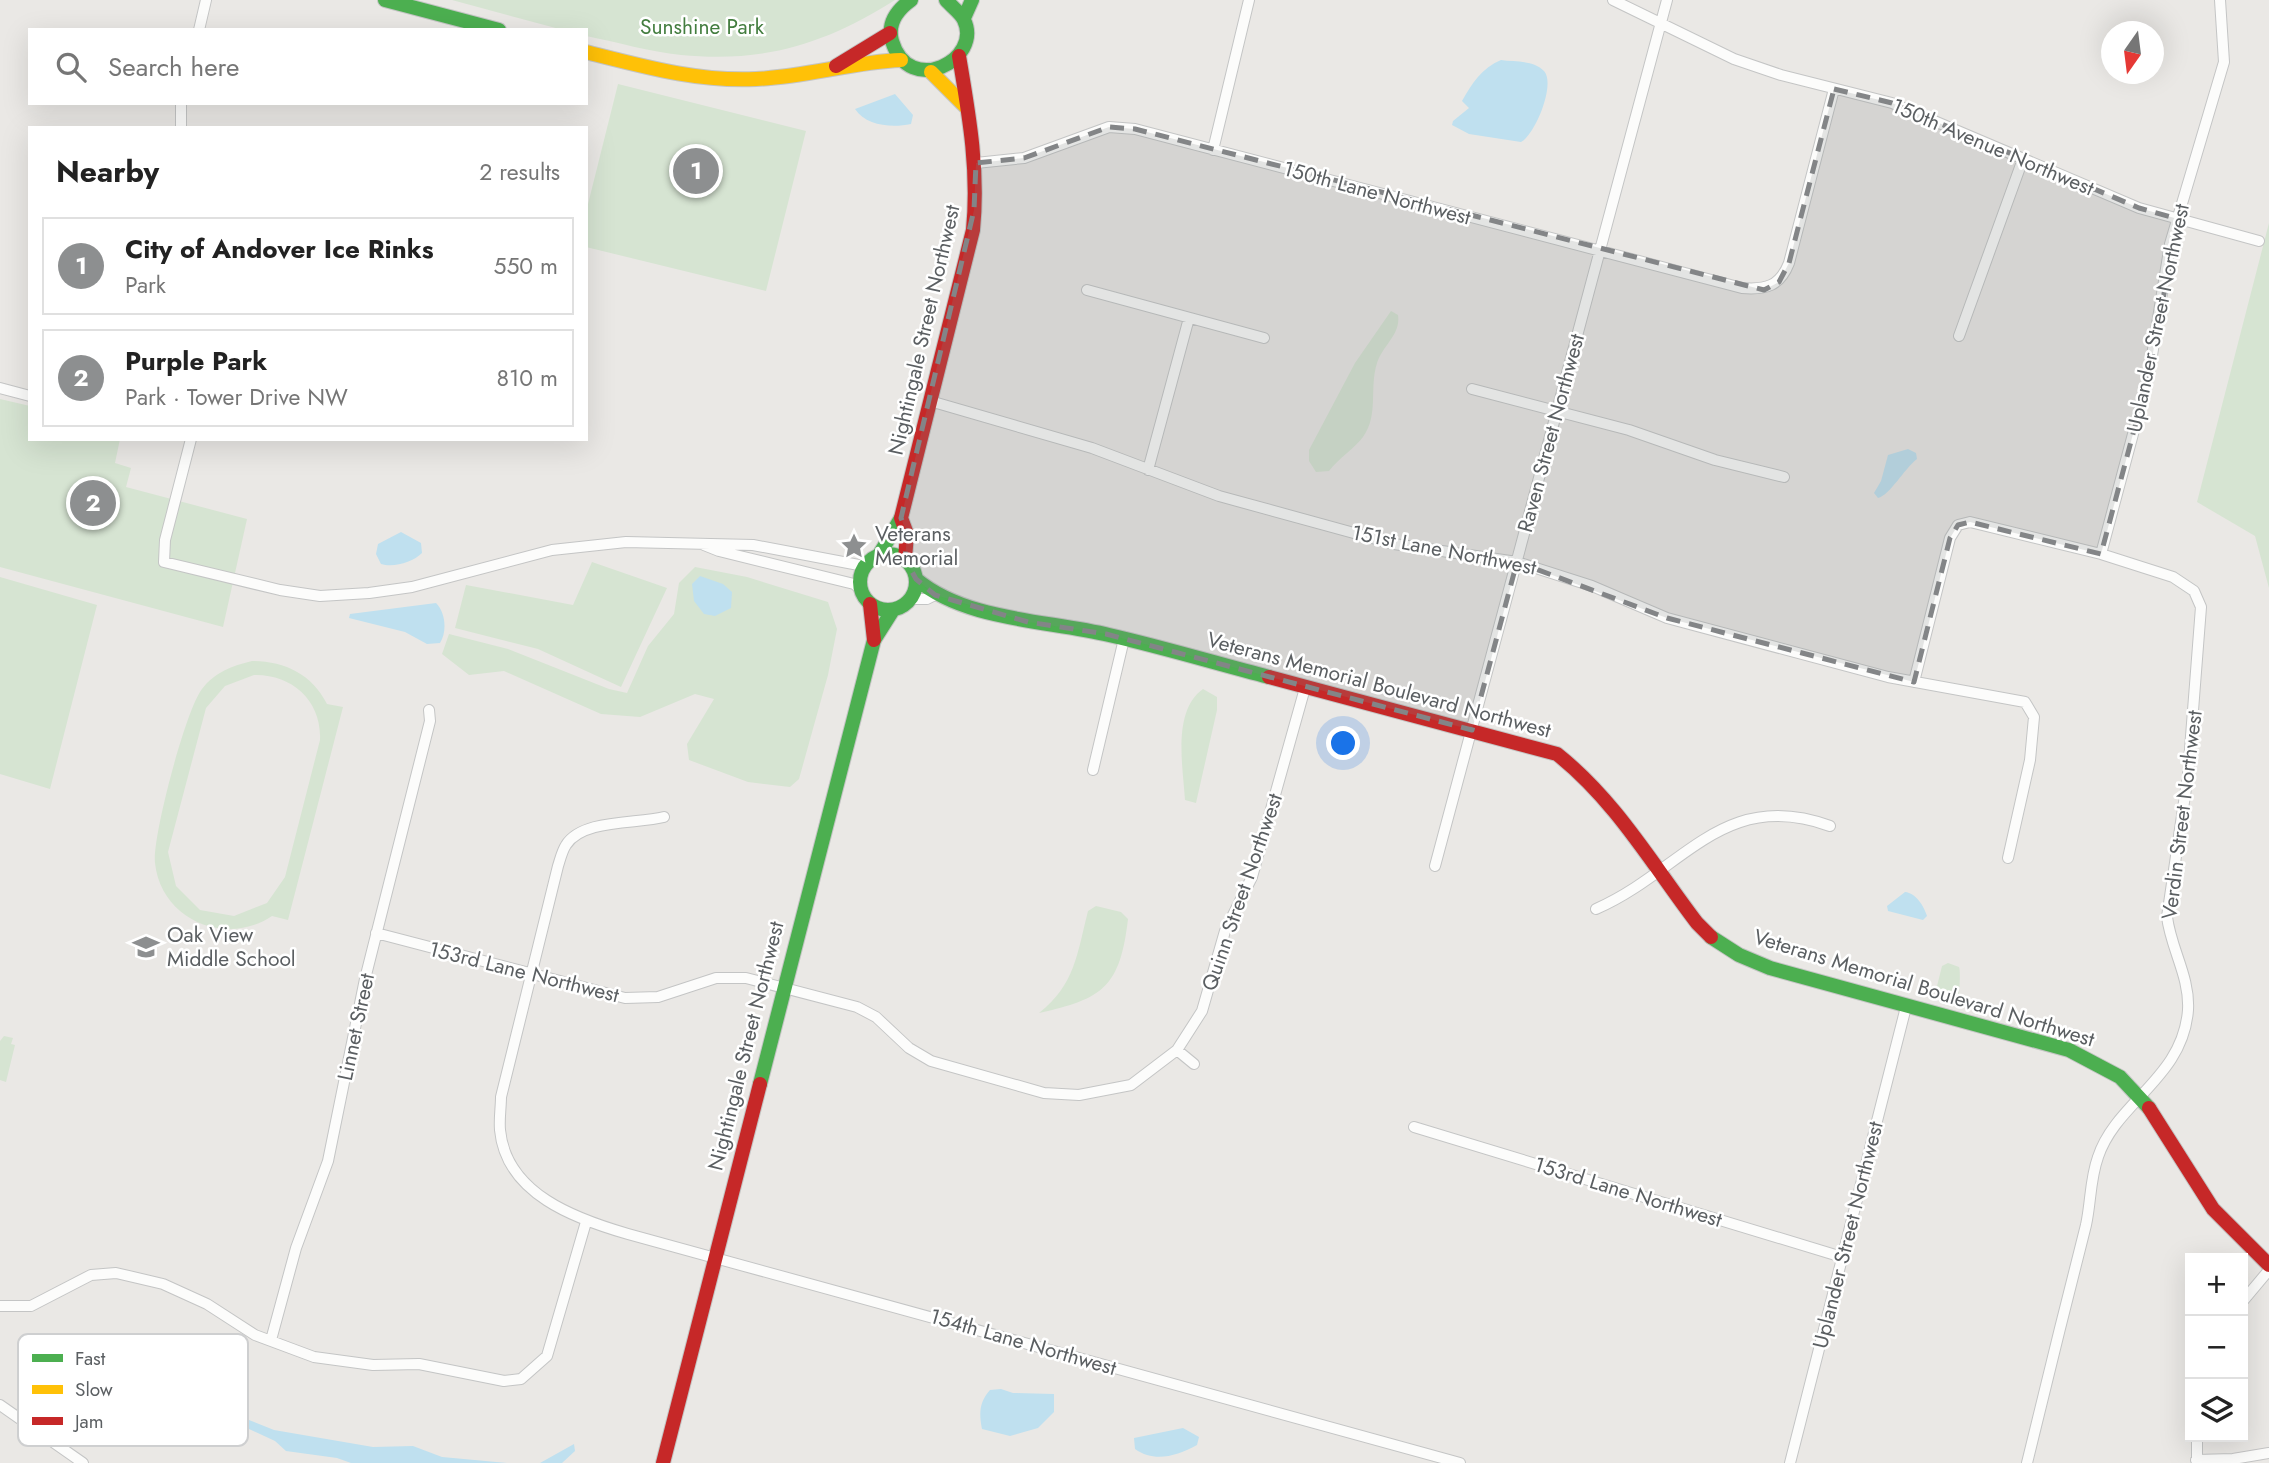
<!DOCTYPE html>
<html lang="en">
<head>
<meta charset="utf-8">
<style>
	:root { --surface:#fff; --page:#f2f2f2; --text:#222; --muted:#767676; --line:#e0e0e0; --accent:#8d8f90 }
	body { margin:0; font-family:Jost,sans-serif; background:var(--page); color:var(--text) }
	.controls { position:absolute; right:21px; bottom:21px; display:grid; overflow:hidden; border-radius:0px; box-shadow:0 7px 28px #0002 }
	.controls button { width:63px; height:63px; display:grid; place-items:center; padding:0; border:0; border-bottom:2px solid var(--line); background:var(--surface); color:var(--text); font:35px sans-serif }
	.compass { position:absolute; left:2101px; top:21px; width:63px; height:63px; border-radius:50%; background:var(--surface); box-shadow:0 7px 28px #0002; rotate:194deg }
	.you { position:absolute; left:1344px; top:744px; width:24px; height:24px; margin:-18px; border:5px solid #fff; border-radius:50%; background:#1a73e8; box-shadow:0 0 0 10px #1a73e833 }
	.badge { display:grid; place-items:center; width:46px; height:46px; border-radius:50%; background:var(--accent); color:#fff; font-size:23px; font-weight:700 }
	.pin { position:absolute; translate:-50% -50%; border:4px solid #fff; box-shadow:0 2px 7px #0006 }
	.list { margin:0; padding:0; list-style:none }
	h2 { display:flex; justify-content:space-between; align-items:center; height:91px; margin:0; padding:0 28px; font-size:30px }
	h2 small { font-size:23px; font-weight:400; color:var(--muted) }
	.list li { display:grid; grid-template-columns:46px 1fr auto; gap:21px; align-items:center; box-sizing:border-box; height:98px; margin:0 14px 14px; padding:0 14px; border:2px solid var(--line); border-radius:0px }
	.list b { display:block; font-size:26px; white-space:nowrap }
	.list p { margin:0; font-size:23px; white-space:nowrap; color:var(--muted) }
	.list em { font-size:23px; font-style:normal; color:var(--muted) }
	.icon { flex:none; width:38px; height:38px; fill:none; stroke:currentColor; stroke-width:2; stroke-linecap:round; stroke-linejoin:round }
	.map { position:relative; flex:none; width:2269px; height:1463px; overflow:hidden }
	.search { position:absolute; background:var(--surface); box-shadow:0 7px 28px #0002; left:28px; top:28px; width:560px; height:77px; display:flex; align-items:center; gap:18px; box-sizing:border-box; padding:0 24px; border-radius:0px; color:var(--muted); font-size:26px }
	.panel { position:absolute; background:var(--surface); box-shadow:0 7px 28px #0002; left:28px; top:126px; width:560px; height:315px; border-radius:0px }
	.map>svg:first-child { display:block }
	.green { fill:#d6e4d2; fill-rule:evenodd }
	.water { fill:#bfe0ef }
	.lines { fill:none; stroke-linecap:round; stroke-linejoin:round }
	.street-casing { stroke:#c4c5c5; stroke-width:12 }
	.fast-casing { stroke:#c4c5c4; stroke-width:16 }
	.slow-casing { stroke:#c4c5c4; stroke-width:16 }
	.jam-casing { stroke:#c4c5c4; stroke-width:16 }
	.street { stroke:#fcfcfb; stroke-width:10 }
	.fast { stroke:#4caf50; stroke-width:14 }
	.slow { stroke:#ffc107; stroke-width:14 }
	.jam { stroke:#c62828; stroke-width:14 }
	.marked { fill:#838587; fill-opacity:0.2; stroke:#838587; stroke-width:5; stroke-dasharray:14 9; stroke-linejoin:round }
	.labels { text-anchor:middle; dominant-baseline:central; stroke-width:5; stroke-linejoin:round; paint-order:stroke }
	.park-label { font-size:21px; fill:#437d3f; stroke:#fff }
	.street-label { font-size:21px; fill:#5b5f62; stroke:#fff }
	.poi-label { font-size:21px; fill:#5b5f62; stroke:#fff; text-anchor:start }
	.key { fill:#fff; stroke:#cecfd0; stroke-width:2 }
	.key-label { font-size:19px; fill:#5b5f62 }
</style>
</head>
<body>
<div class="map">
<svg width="2269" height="1463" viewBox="0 0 2269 1463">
	<rect width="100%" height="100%" fill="#eae8e5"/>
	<path class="green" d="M452,0H895C825,44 765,63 681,55C650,52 617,42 586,36V30H563Z
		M618,84L806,131L766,291L586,247V212Z
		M2269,223V588L2255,536L2197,502Z
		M1391,311L1398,315C1401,334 1383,345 1377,363C1369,388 1379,415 1363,437C1356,447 1338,459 1329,471L1316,472L1309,461V450L1355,363Z
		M0,399L30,406V439H120L115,463L131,468L126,487L247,519L223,627L0,567Z
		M592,562L667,588L621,687L538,649L455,628L466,585L573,605Z
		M695,567L747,577L828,602L837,629L828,675L799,779L790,787L748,782L689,760L687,744L714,699L695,694L640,717L601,714L504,671L469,675L442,654L449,634L508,649L609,689L627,693L648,646L674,614L679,583Z
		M0,577L97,605L50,789L0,774Z
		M252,661C284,661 312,674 327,704L343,707L288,920L272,916C226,947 161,920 155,863C152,837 186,709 202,689C215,672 232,666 252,661ZM254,675C292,674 322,701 320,740L285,877L267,903L234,916L200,910L176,886L168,852L206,708L225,686Z
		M1203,689L1217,697V710L1196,803L1185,800C1183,767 1172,711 1203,689Z
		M1096,906L1121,912L1128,919C1120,987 1103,999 1039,1013C1075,985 1077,954 1088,911Z
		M1948,963L1959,967C1961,971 1959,997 1958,1002L1953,996L1935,994L1942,966Z
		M4,1036L13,1038L11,1044L15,1045L6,1082L0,1080V1041Z"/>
	<path class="water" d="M1501,60C1515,62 1534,60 1544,71C1556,84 1535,135 1521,142L1469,134L1452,125L1453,121L1469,108L1462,101C1472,83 1482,68 1501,60Z
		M895,94L913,115L911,124C892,128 866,126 855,109Z
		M1908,449L1916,453L1917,459C1904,469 1890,495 1878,498L1874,493L1881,481L1888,455Z
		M401,532L421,543L422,553C413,562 394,568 381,564L376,554L378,544Z
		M700,576L723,584L732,592L731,608L715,616L704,614L694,601L692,584Z
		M436,603C446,613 447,632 440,643L427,644L405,632L349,618L350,614Z
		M1905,892C1916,893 1924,906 1927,916L1923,920L1888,911L1887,906Z
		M1001,1389L1013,1393L1054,1394V1412L1038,1428L1010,1436L982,1429C979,1414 979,1402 990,1390Z
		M211,1405L274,1430L373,1447L413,1446L442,1457L507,1463H351L337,1458L286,1451L275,1441L221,1416Z
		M1183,1428L1199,1437L1197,1445C1176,1456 1155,1463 1135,1449L1134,1438Z
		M574,1444L575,1451L562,1463H540Z"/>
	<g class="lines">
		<g class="street-casing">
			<path id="street" d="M1613,0L1734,59L1781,75L1892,103L2139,208L2259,241
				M199,30L206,0
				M181,128V103
				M1213,150L1249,0
				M976,163L1024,158L1109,127L1135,129L1742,288C1766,290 1780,286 1789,263L1834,89
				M1087,290L1264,338
				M1959,336L2023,159
				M0,388L30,396
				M1472,389L1629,430L1715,460L1784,477
				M930,401L1092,448L1219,496L1394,544L1517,562L1592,586L1667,618L1888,677L2025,702L2034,717L2030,760L2008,858
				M191,439L165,540L164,562L280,590L320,596L369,593L412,587L552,550L626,542L753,545L864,566
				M1148,470L1189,318
				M704,545L719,551L854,584L860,589
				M2101,554L2149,374L2170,244L2224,62L2220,0
				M911,599H927L935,595
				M1914,682L1950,538L1958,525L1970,522L2101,554L2173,577L2194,591L2201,607L2188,775L2167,917C2171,949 2190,977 2188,1010C2183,1078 2116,1102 2098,1157C2090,1179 2091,1202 2086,1225C2066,1304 2046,1384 2027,1463
				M1093,770L1124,639
				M664,817C636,824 582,819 566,845C562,851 560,860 558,866L501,1097C501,1107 499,1119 500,1130C506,1194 576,1219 628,1234L1460,1463
				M1435,866L1667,0
				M1596,909C1683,871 1723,787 1830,826
				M376,933L625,998L658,997L716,978H746L857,1007L876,1017L909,1048L931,1061L1044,1093L1079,1095L1131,1085L1177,1050L1202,1011L1225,931L1252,877L1305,688
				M1177,1050L1194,1064
				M1414,1127L1842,1257
				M2243,1301L2269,1270
				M0,1306H31L91,1275L116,1273L163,1284L207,1304L255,1335L314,1357L373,1365L419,1364L504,1381L521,1379L547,1356L586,1222
				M271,1340L296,1248L328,1161L365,979L430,721L429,710
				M0,1405L83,1463
				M2196,1460L2233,1459L2269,1453
				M1790,1463L1906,1007
				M2197,1463V1437"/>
		</g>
		<g class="fast-casing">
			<path id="fast" d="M385,0L499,30
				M911,0C897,10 887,23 892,41C909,98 983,60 964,20C961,13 951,6 946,0
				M964,18L972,0
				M860 582a28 28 0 1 1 56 0a28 28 0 1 1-56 0Z
				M879,555L901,518
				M916,579C966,621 1047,620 1109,635C1162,647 1215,663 1269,677
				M1711,937L1739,955L1770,968L2069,1050L2120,1077L2149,1108
				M760,1084L874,640L893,610"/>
		</g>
		<g class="slow-casing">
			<path id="slow" d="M586,52C642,66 698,82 756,79C805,77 852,62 901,60
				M931,72L967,108"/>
		</g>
		<g class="jam-casing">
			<path id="jam" d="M836,66L890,33
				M905,559L907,534L901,518L973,230C979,170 969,115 959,56
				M870,604L874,640
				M1269,677L1557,754C1616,801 1652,864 1697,923L1711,937
				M2149,1108L2213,1209L2269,1265
				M663,1463L760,1084"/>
		</g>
		<use href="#street" class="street"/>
		<use href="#fast" class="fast"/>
		<use href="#slow" class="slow"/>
		<use href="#jam" class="jam"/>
	</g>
	<path class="marked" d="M1834,89L1892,103L2139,208L2178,219L2149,374L2101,554L1970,522L1958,525L1950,538L1914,682L1667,618L1517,562L1472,730L1106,634L1028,622L935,595L916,579L905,559L907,534L901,518L974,210L976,163L1024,158L1109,127L1135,129L1764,290L1779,282L1789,263Z"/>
	<defs>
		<g id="sight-bare" transform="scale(2.1)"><path d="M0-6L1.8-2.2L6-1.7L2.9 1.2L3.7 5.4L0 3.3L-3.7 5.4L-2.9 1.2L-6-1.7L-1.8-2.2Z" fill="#8d8f90" stroke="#fff" stroke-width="2.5" paint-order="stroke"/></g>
		<g id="school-bare" transform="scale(2.1)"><path d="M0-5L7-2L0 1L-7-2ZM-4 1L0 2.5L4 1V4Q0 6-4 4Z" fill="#8d8f90" stroke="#fff" stroke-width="2.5" paint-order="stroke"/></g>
	</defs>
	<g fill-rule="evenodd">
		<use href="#sight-bare" x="854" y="546"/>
		<use href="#school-bare" x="146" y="947"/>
	</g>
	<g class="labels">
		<g class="park-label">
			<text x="702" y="27">Sunshine Park</text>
		</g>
		<g class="street-label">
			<text transform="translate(1993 147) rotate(23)">150th Avenue Northwest</text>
			<text transform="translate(1377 193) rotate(15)">150th Lane Northwest</text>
			<text transform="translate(2158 318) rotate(-78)">Uplander Street Northwest</text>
			<text transform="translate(924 330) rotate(-77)">Nightingale Street Northwest</text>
			<text transform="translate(1551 433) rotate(-75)">Raven Street Northwest</text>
			<text transform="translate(1444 550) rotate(11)">151st Lane Northwest</text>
			<text transform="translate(1379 685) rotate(15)">Veterans Memorial Boulevard Northwest</text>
			<text transform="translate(2182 815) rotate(-83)">Verdin Street Northwest</text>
			<text transform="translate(1242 892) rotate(-71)">Quinn Street Northwest</text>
			<text transform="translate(524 972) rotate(14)">153rd Lane Northwest</text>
			<text transform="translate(1924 988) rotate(17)">Veterans Memorial Boulevard Northwest</text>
			<text transform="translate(356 1027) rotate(-78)">Linnet Street</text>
			<text transform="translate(746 1046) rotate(-76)">Nightingale Street Northwest</text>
			<text transform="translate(1628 1192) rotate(17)">153rd Lane Northwest</text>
			<text transform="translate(1848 1235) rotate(-76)">Uplander Street Northwest</text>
			<text transform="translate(1023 1342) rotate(16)">154th Lane Northwest</text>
		</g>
		<g class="poi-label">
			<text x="875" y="534">Veterans<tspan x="875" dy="24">Memorial</tspan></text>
			<text x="167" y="935">Oak View<tspan x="167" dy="24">Middle School</tspan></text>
		</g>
	</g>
	<rect x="18" y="1334" width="230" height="112" rx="10" class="key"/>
	<rect x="32" y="1354" width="31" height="8" fill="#4caf50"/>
	<rect x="32" y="1385" width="31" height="9" fill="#ffc107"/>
	<rect x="32" y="1417" width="31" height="8" fill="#c62828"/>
	<g class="key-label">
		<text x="75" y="1365">Fast</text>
		<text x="75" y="1396">Slow</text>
		<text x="75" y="1428">Jam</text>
	</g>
</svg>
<div class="controls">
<button>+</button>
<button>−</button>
<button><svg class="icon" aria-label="layers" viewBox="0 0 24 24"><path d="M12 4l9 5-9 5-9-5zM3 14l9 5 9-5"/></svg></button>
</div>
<svg class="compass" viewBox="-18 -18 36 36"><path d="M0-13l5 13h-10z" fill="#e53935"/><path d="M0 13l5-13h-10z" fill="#767676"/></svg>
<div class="you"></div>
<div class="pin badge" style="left:696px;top:171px">1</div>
<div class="pin badge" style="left:93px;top:503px">2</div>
<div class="search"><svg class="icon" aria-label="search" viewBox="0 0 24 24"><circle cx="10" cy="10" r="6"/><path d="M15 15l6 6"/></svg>Search here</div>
<section class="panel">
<h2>Nearby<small>2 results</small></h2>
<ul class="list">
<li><span class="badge">1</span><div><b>City of Andover Ice Rinks</b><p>Park</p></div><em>550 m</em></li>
<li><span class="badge">2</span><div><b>Purple Park</b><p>Park · Tower Drive NW</p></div><em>810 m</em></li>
</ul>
</section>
</div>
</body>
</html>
